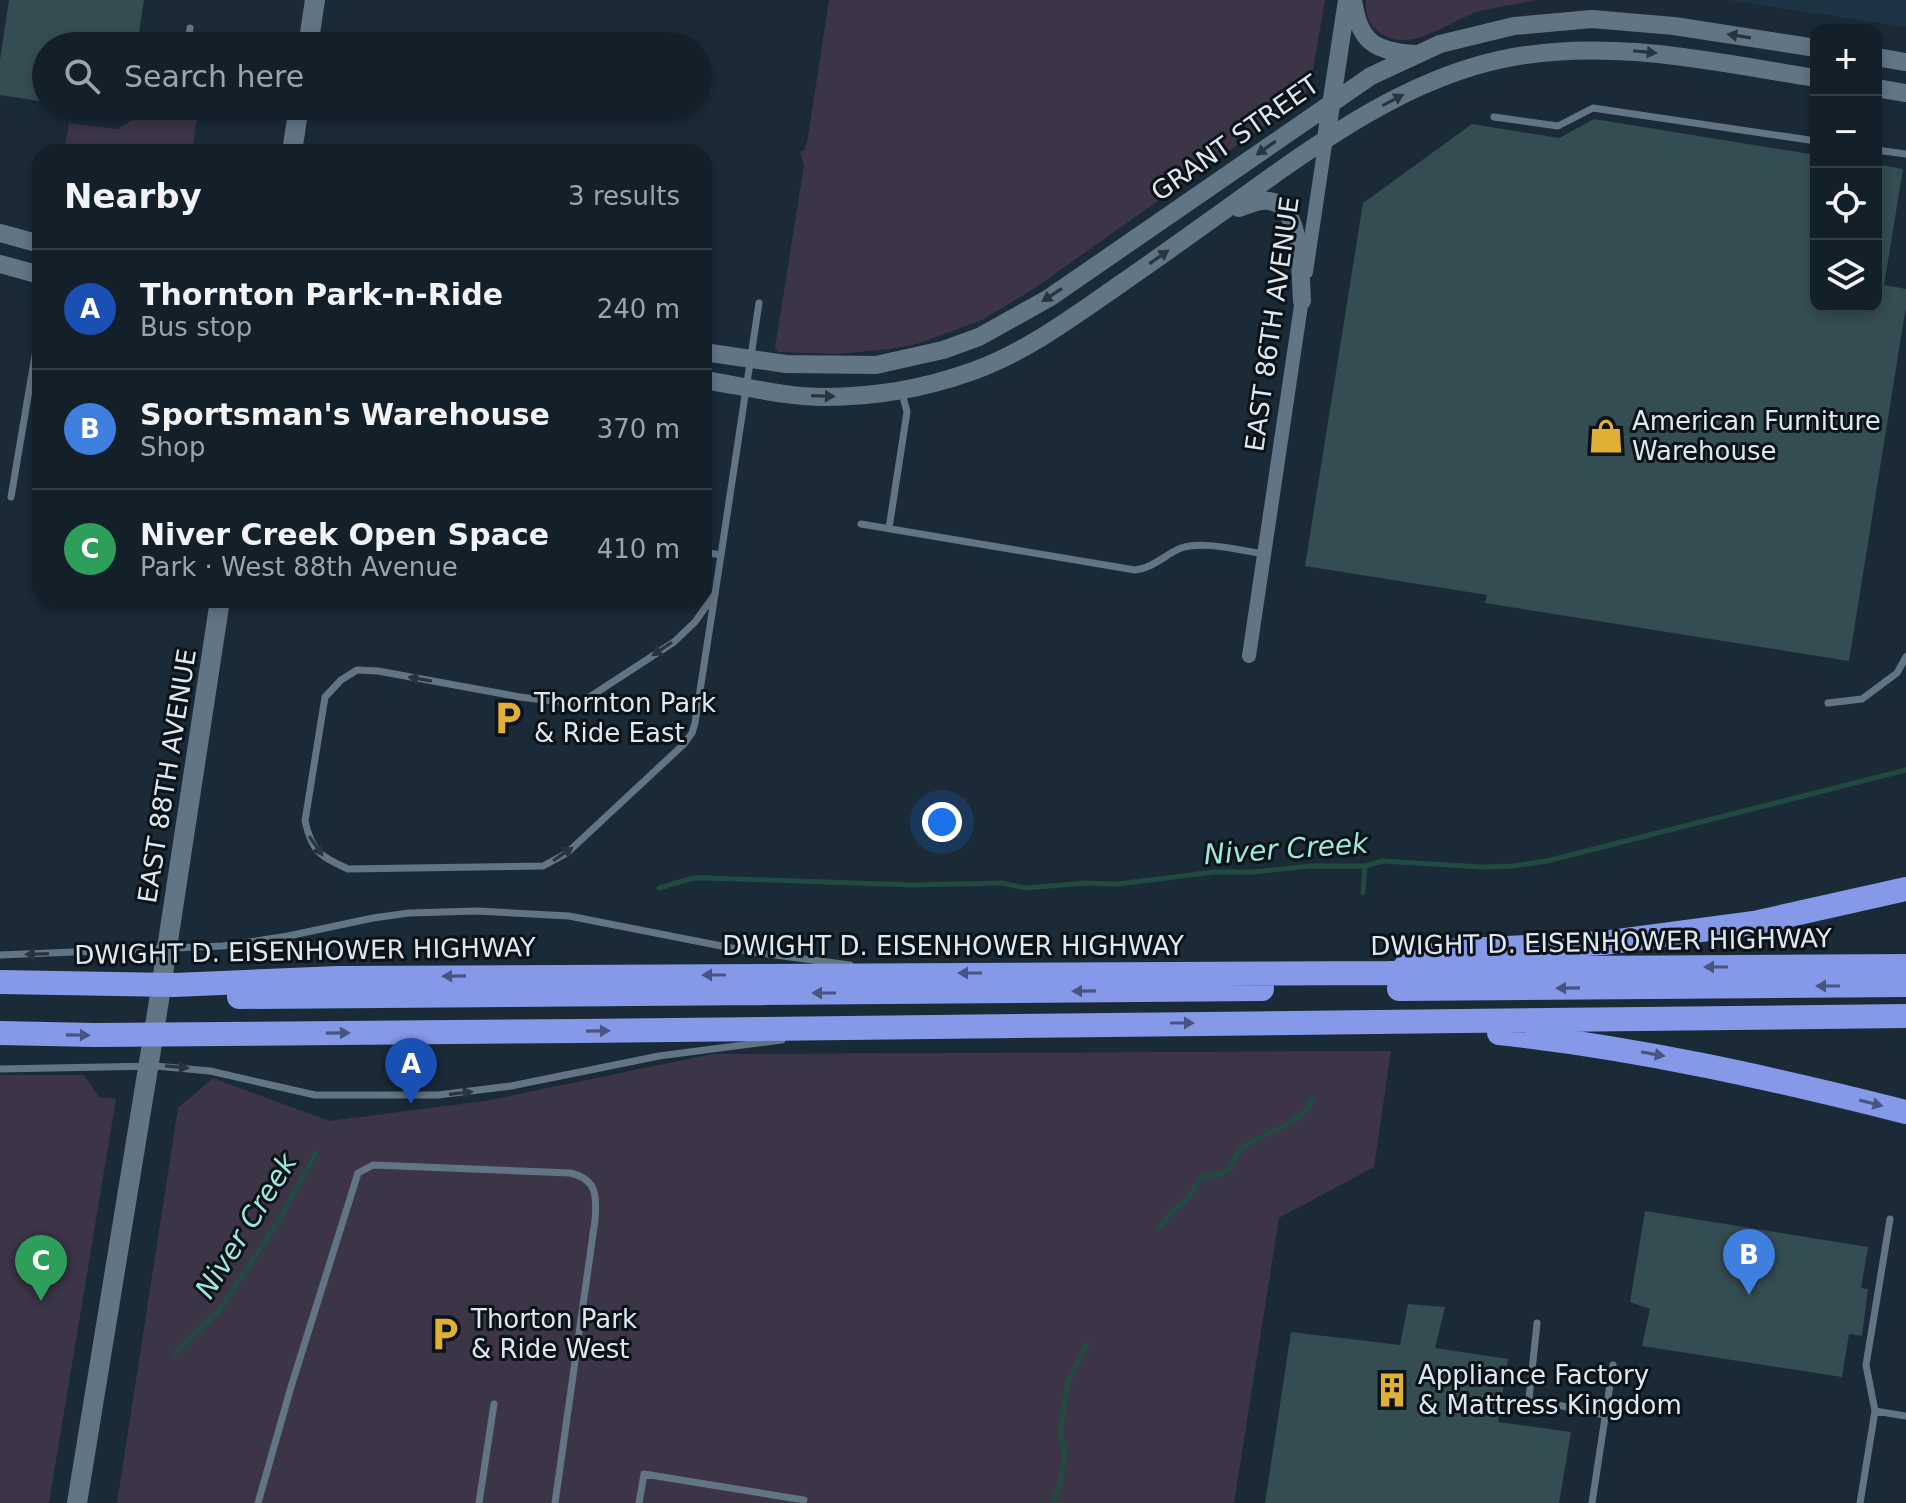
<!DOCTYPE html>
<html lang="en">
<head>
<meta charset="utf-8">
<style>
	:root { --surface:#142029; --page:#1d2831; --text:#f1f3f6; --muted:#9da3a8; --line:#333e46; --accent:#bca0f2 }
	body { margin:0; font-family:"DejaVu Sans",sans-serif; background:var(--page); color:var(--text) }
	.controls { position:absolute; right:24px; top:24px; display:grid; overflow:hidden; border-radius:16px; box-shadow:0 4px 12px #0003 }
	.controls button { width:72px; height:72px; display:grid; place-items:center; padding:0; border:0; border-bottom:2px solid var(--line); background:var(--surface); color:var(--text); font:40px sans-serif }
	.you { position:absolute; left:942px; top:822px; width:28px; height:28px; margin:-20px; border:6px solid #fff; border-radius:50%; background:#1a73e8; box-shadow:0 0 0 12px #1a73e833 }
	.badge { display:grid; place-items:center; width:52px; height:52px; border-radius:50%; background:var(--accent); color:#fff; font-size:26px; font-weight:700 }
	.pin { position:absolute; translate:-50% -66px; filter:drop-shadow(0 2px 4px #0008) }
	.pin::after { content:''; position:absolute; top:42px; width:28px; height:24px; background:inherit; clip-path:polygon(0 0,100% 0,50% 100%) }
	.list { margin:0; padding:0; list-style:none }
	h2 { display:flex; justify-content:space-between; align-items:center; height:104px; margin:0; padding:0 32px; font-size:34px }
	h2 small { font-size:26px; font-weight:400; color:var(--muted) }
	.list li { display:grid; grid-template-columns:52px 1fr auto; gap:24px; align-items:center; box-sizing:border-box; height:120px; padding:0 32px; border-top:2px solid var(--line) }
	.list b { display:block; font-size:30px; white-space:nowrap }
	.list p { margin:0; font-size:26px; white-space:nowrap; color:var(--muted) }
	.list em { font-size:26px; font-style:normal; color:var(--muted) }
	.icon { flex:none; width:44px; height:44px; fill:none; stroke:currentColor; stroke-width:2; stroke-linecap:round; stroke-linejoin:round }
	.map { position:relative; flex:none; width:1906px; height:1503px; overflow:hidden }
	.search { position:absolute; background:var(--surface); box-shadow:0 4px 12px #0003; left:32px; top:32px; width:680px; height:88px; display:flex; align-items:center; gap:20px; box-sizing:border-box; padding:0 28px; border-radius:44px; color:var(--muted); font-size:30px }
	.panel { position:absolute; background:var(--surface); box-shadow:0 4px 12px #0003; left:32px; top:144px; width:680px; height:464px; border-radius:24px }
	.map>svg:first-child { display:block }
	.built { fill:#1d3445 }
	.green { fill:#3c3447 }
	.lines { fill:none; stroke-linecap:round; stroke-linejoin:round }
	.stream { stroke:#204a42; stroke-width:5 }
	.building { fill:#344d52 }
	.service { stroke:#627584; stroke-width:7 }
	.minor { stroke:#627584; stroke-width:14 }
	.tertiary { stroke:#627584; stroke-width:18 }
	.secondary { stroke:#627584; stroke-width:20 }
	.motorway { stroke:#8698e8; stroke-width:24 }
	.oneway { fill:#29353e }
	.oneway2 { fill:#485580 }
	.labels { text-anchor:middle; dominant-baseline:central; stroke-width:6; stroke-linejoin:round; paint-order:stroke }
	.street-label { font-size:26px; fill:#dee8f1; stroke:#0b1218 }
	.poi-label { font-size:26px; fill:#dee8f1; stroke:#0b1218; text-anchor:start }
	.water-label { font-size:28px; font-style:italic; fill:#9eeada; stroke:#0b1218 }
</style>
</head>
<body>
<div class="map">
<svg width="1906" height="1503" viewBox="0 0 1906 1503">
	<rect width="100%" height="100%" fill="#1a2a37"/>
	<path class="built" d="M1727,0H1906V27Z"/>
	<path class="green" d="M829,0H1325L1311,81L1304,98L1032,290L982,320L917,344L890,349L838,354L778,352L775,348L804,165L800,152L804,150L807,143Z
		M1366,0H1535C1517,5 1498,6 1480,11C1450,20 1411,55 1380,33C1368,25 1365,13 1366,0Z
		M134,106H199L192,152H64L69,123L117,129L132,120Z
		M1391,1051L1374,1167L1279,1218L1234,1503H117L178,1108L213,1078L329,1121L485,1101L712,1054Z
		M0,1075H84L99,1097L116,1099L49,1503H0Z"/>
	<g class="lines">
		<path class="stream" d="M659,888L693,878H708L912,885L1002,883L1025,888L1086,883L1118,884L1214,872H1253L1311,866H1365L1383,861L1481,867L1513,866L1547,861L1906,770
			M1363,893L1365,866
			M1159,1228L1171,1213L1187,1200L1201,1177C1208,1176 1218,1176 1225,1172C1235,1167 1233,1155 1242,1148C1270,1128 1293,1130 1313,1100
			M175,1354L219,1311L276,1225L316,1153
			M1053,1503L1060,1484L1065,1452L1060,1434L1067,1384L1088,1343"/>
	</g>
	<path class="building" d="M9,0H144L137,46H46V102L0,95V60Z
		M79,106H124L122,117L117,119L78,113Z
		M1594,119L1816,155V306H1876V164L1903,169L1884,285L1906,289V306L1849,661L1485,603L1487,595L1305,566L1363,203L1472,124L1559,138Z
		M1645,1211L1868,1247L1861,1288L1868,1289L1862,1336L1849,1334L1842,1377L1642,1346L1650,1309L1630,1302Z
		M1408,1304L1445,1307L1435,1348L1508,1359L1498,1422L1571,1432L1559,1503H1265L1291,1332L1400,1345Z"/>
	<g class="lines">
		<path class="service" d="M187,46L190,28
			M1494,117L1558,126L1593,108L1816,141
			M1876,150L1906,154
			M11,497L40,326
			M861,524L1135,570C1154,568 1164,555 1181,548C1202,540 1242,551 1265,554
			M889,528L907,412L902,393
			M704,552L721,555
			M715,594L695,622L674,642L582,702L568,703L520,697L378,671L357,670L341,680L325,697L305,821C312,852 320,856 348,869L543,866L567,853L684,744L692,733L695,723L721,555L759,303
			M1828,703L1862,699L1897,673L1906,657
			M0,955L223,946L288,936L373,918L409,913L477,911L569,916L752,952L850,965
			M0,1069L155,1066L210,1071L315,1095H438L511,1086L659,1056L782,1040
			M1537,1323L1529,1399L1605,1415
			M1875,1411L1906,1416
			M258,1503L291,1387L358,1173L373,1165L570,1173C597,1179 597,1196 595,1220L555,1503
			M479,1503L494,1404
			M639,1503L644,1474L804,1500L803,1503
			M1592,1503L1613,1365
			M1860,1503L1875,1411L1866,1365L1890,1219"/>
		<path class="minor" d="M1306,272L1326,138
			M1249,656L1303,292"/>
		<path class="tertiary" d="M1353,0C1359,42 1374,51 1415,54
			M1876,57L1906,62
			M1876,88L1906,93
			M1326,138L1347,0
			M1239,208C1248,205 1259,199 1269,201C1303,205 1300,275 1302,301
			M0,233L40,244
			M0,264L40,275
			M704,352L786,364L876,365L943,350L979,337L1049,298L1371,76L1440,44L1514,26L1592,19L1674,26L1816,48
			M704,380C743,386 785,397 824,397C874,397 926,388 973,371C1026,352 1073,317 1119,285C1174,247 1228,208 1282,169C1349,122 1422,76 1503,59C1608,37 1713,62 1816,78"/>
		<path class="secondary" d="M308,46L315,0
			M292,152L299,106
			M77,1503L158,1007L220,600"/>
		<path class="motorway" d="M1405,967L1445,951L1603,943L1754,923L1906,889
			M0,982L174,985L338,978L1389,973L1566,968L1906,966
			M1399,989L1906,985
			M239,997L1262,989
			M0,1033L95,1035L582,1031L1906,1016
			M1499,1033C1638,1048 1771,1078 1906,1112"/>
	</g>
	<defs><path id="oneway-solid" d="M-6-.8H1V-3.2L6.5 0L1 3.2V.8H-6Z" transform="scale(2)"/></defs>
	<g class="oneway">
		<use href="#oneway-solid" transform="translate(1739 36) rotate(-171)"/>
		<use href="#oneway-solid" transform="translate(1645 52) rotate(6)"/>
		<use href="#oneway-solid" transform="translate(1393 100) rotate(-28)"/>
		<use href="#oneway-solid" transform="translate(1266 148) rotate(145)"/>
		<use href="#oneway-solid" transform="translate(1159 257) rotate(-35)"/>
		<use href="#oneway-solid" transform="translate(1052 295) rotate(147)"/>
		<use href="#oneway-solid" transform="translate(823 396) rotate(2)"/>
		<use href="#oneway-solid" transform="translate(662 649) rotate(146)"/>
		<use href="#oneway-solid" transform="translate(420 679) rotate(-170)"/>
		<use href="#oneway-solid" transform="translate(316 846) rotate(55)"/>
		<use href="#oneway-solid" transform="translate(563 854) rotate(-34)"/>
		<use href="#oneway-solid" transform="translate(37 954) rotate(178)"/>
		<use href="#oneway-solid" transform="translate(177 1067) rotate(5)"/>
		<use href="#oneway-solid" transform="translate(461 1093) rotate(-7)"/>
	</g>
	<g class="oneway2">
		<use href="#oneway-solid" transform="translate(1716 967) rotate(180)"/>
		<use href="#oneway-solid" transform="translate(970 973) rotate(180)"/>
		<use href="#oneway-solid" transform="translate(714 975) rotate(180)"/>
		<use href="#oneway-solid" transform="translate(454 976) rotate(179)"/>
		<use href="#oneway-solid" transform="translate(1828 986) rotate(180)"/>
		<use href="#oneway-solid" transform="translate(1568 988) rotate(179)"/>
		<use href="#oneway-solid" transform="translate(1084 991) rotate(179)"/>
		<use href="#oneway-solid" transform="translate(824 993) rotate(180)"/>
		<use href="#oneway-solid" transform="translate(1182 1023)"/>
		<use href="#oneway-solid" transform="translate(598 1031) rotate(-1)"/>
		<use href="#oneway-solid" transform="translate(338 1033) rotate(-1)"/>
		<use href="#oneway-solid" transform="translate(78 1035) rotate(1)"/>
		<use href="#oneway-solid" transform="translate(1653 1054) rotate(10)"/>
		<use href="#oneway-solid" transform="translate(1871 1103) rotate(14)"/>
	</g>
	<defs>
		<g id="shop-bare" transform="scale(2.76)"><path d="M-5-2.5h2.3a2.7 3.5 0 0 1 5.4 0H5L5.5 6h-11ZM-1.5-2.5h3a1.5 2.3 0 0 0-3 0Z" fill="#e0b034" stroke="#0b1218" stroke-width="2.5" paint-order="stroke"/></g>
		<g id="parking-bare" transform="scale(2.76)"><path d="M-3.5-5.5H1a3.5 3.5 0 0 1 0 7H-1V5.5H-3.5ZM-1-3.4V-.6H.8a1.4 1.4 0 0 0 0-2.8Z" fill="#e0b034" stroke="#0b1218" stroke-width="2.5" paint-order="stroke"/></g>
		<g id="building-bare" transform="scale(2.76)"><path d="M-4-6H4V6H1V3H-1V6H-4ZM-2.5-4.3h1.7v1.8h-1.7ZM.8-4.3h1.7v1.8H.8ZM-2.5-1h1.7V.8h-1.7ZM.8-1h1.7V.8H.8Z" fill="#e0b034" stroke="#0b1218" stroke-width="2.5" paint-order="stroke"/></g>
	</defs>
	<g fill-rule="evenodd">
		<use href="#shop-bare" x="1606" y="436"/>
		<use href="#parking-bare" x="508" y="718"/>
		<use href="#parking-bare" x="445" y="1334"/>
		<use href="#building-bare" x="1392" y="1390"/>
	</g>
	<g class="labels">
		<g class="street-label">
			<text transform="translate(1235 138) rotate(-35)">GRANT STREET</text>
			<text transform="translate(1272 324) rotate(-82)">EAST 86TH AVENUE</text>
			<text transform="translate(167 776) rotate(-81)">EAST 88TH AVENUE</text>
			<text transform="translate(1601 942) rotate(-1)">DWIGHT D. EISENHOWER HIGHWAY</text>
			<text x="953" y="946">DWIGHT D. EISENHOWER HIGHWAY</text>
			<text transform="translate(305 951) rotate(-1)">DWIGHT D. EISENHOWER HIGHWAY</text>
		</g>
		<g class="poi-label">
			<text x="1632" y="421">American Furniture<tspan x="1632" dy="30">Warehouse</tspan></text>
			<text x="534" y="703">Thornton Park<tspan x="534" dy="30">&amp; Ride East</tspan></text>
			<text x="471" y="1319">Thorton Park<tspan x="471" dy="30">&amp; Ride West</tspan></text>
			<text x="1418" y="1375">Appliance Factory<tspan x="1418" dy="30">&amp; Mattress Kingdom</tspan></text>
		</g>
		<g class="water-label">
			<text transform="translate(1286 849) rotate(-4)">Niver Creek</text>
			<text transform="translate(246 1226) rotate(-58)">Niver Creek</text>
		</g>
	</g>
</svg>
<div class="controls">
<button>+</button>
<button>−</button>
<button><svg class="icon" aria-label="locate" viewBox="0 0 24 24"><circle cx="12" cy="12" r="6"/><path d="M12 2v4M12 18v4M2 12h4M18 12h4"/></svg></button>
<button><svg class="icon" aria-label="layers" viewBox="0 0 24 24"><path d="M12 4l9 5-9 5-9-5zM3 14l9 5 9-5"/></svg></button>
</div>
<div class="you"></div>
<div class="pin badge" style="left:411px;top:1104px;background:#1a4fb4">A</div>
<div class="pin badge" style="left:1749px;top:1295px;background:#3f7fe0">B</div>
<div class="pin badge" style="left:41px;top:1301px;background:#2e9e5b">C</div>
<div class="search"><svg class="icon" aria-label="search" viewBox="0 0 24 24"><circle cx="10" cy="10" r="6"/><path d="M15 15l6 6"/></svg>Search here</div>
<section class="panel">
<h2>Nearby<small>3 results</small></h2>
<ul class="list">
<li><span class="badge" style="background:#1a4fb4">A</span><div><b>Thornton Park-n-Ride</b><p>Bus stop</p></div><em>240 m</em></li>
<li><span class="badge" style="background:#3f7fe0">B</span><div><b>Sportsman's Warehouse</b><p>Shop</p></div><em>370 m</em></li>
<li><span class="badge" style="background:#2e9e5b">C</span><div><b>Niver Creek Open Space</b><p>Park · West 88th Avenue</p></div><em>410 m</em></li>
</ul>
</section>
</div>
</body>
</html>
